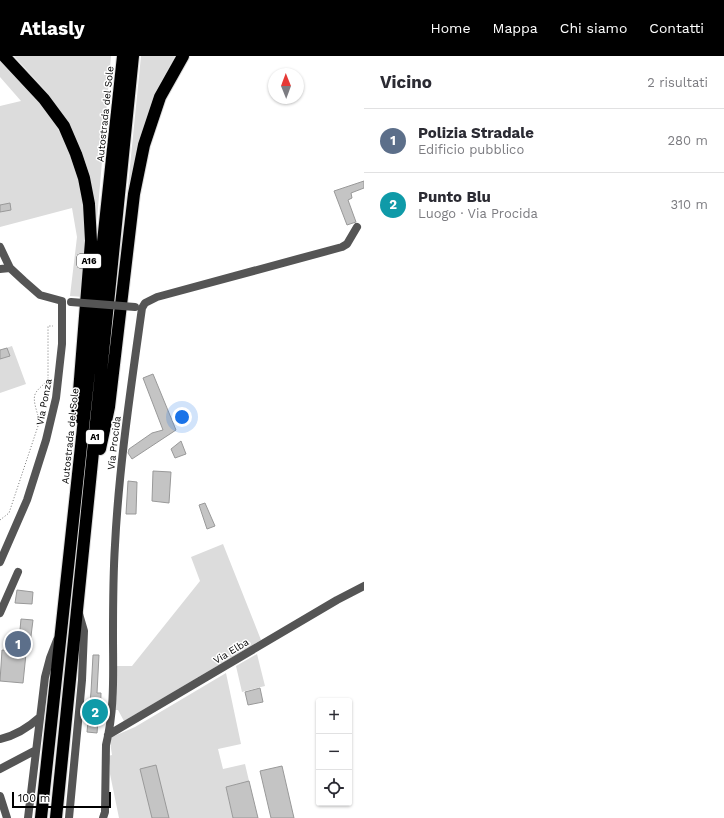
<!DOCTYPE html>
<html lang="it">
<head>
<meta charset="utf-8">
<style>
	:root { --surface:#fff; --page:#f2f2f3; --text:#2b2b33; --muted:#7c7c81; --line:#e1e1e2; --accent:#000 }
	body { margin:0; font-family:"Work Sans",sans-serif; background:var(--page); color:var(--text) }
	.controls { position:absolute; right:12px; bottom:12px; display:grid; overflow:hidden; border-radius:4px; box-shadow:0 1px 3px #0004 }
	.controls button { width:36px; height:36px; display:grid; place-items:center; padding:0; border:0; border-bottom:1px solid var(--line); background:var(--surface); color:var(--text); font:20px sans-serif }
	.compass { position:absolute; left:268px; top:12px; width:36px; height:36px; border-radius:50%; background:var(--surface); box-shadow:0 1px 3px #0004; rotate:359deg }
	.scale { position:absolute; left:12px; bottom:10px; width:99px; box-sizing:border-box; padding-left:4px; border:2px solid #000; border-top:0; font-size:11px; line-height:14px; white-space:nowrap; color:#000; -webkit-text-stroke:3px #fff; paint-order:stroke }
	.you { position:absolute; left:182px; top:361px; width:14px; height:14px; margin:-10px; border:3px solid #fff; border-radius:50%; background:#1a73e8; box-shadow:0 0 0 6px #1a73e833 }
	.badge { display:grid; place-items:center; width:26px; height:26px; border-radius:50%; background:var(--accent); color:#fff; font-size:13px; font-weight:700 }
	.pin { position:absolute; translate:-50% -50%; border:2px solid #fff; box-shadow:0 1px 4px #0006 }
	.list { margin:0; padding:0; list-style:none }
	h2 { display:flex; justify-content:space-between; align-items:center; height:52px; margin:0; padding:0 16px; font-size:17px }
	h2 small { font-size:13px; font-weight:400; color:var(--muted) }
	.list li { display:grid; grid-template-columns:26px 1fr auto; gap:12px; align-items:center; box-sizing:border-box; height:64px; padding:0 16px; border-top:1px solid var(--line) }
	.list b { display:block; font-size:15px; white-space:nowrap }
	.list p { margin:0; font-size:13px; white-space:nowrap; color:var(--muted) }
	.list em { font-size:13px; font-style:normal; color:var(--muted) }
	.icon { flex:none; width:22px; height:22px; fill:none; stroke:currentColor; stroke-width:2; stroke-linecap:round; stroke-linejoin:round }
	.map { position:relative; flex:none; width:364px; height:762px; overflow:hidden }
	header { display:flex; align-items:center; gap:24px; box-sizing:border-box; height:56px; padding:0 20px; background:var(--accent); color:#fff }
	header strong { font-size:19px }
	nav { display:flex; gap:22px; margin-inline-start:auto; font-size:14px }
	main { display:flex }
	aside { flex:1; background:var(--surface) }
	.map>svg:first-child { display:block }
	.green { fill:#dcdcdc }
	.building { fill:#c4c4c4; stroke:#999 }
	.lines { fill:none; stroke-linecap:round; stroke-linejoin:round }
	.highway-casing { stroke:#dbdbdb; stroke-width:14 }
	.path { stroke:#777; stroke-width:1; stroke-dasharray:1 2; stroke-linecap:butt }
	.minor { stroke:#555; stroke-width:8 }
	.highway { stroke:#000; stroke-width:12 }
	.minor-bridge { stroke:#555; stroke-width:8 }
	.labels { text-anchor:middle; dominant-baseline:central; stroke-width:3; stroke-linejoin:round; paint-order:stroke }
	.shield { fill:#fff; stroke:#4c4c4c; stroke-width:1 }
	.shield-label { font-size:9px; font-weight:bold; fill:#000 }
	.street-label { font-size:10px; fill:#000; stroke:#fff }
</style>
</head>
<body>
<header>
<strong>Atlasly</strong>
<nav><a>Home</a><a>Mappa</a><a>Chi siamo</a><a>Contatti</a></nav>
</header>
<main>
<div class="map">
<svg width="364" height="762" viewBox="0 0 364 762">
	<rect width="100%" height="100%" fill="#fff"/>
	<path class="green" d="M14,0H111L88,269L94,181L65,62L46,35Z
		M141,0H175L164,20L154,43L112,290Z
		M0,4C17,22 36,39 49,59C71,92 86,134 87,174C87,196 84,219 83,241L70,240L77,181L72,152L0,171V50L21,45L0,21Z
		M12,290L26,328L0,337V294Z
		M223,488L261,584L124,665L118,654H115L117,641V610H132L200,525L191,501Z
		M257,598L265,630L242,636L236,610Z
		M226,617L241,688L218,693L223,713L245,708L249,725L226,731L233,762H119L110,718V710L108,700L112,699L110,686L112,681L135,671Z"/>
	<path class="building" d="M364,125V132L351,137L352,142L348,144L356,166L347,169L334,135Z
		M10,147L11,154L0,156V149Z
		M7,292L10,300L0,303V294Z
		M153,318L176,374L132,403L128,397L129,393L152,377L163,374L143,322Z
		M181,385L186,398L175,402L171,393Z
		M153,415L171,416L169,447L152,445Z
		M128,425L137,426L136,458H126Z
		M205,447L215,470L207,473L199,449Z
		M17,534L33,536L32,548L15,547Z
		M21,563L33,564L30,588H27L23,627L0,625L2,594L18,596Z
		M93,599H99L97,637H101L100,666L98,665L97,677L87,676L88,666H86L88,646H90L91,636Z
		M260,632L263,646L248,649L245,636Z
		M156,709L169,762H152L140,713Z
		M282,710L294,762H271L260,715Z
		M249,725L258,762H233L226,731Z"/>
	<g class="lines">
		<g class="highway-casing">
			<path id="highway" d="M4,0L44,43L64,70L76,98L84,122L89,148L91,185L77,361
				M100,393L109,351L134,138L144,89L160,41L183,0
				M41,762L123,0
				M56,762L133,0"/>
		</g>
		<path class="path" d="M0,464L9,457L39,367C39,357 30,343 37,335C41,330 45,328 48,323V270H53"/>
		<path class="minor" d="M0,191L10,212L24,225L40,239L62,245V288L56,342L46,384L27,444L0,506
			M0,213L10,212
			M0,557L18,516
			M108,679L337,544L364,530
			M0,683C14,680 29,671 40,661
			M0,713L36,694
			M0,740L7,762
			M28,762L45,621L50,602L57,584
			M69,762L82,624L84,575L79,558
			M103,762L105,756L106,689C115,653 113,617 113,580C113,550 113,520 115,489C119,410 131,331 142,252L145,247L157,241L342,191L347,188L357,171"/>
		<use href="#highway" class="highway"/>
		<path class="minor-bridge" d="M71,246L135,251"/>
	</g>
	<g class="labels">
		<g class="shield">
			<rect x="77" y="198" width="24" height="14" rx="3"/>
			<rect x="86" y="374" width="18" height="14" rx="3"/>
		</g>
		<g class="shield-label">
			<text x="89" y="205">A16</text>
			<text x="95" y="381">A1</text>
		</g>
		<g class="street-label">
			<text transform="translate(105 58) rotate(-84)">Autostrada del Sole</text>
			<text transform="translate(44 346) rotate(-79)">Via Ponza</text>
			<text transform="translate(70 380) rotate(-84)">Autostrada del Sole</text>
			<text transform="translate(114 387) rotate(-83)">Via Procida</text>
			<text transform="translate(231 595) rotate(-31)">Via Elba</text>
		</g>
	</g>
</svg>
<div class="controls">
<button>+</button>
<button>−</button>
<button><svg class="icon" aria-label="locate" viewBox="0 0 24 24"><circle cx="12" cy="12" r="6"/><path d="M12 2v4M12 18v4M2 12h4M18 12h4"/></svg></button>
</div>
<svg class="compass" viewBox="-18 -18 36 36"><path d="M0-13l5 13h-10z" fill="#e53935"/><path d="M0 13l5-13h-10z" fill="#7c7c81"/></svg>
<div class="scale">100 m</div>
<div class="you"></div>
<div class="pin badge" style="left:18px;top:588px;background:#5c6f8a">1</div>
<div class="pin badge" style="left:95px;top:656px;background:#0f9aa8">2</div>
</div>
<aside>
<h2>Vicino<small>2 risultati</small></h2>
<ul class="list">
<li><span class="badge" style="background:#5c6f8a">1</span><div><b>Polizia Stradale</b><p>Edificio pubblico</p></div><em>280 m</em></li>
<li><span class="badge" style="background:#0f9aa8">2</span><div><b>Punto Blu</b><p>Luogo · Via Procida</p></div><em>310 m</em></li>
</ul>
</aside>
</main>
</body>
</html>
